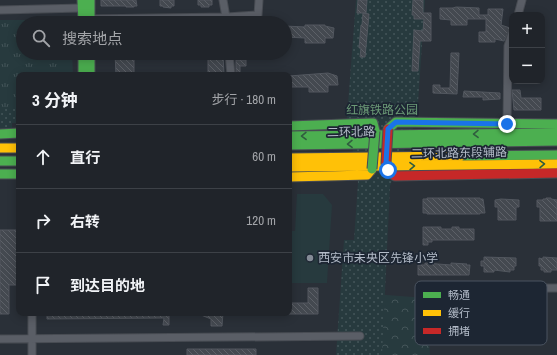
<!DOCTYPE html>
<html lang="zh">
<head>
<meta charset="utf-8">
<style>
	:root { --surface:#20242a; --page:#282c32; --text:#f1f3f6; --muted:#a2a4a8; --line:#3d4147 }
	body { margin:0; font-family:"Archivo Narrow","Noto Sans SC",sans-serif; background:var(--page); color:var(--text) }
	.controls { position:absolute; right:12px; top:12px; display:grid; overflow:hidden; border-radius:8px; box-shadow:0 2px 10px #0003 }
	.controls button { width:36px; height:36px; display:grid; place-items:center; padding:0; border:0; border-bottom:1px solid var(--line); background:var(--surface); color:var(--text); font:20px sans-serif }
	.stop { position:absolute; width:12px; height:12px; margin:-9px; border:3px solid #1a73e8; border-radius:50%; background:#fff }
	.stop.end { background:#1a73e8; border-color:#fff; box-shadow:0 1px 4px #0008 }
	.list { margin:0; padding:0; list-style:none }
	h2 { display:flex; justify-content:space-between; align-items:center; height:52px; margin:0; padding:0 16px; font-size:17px }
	h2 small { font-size:13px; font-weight:400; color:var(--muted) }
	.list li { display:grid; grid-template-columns:26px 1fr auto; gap:12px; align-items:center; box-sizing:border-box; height:64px; padding:0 16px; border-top:1px solid var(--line) }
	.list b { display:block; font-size:15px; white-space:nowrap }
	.list em { font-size:13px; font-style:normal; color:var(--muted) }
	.icon { flex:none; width:22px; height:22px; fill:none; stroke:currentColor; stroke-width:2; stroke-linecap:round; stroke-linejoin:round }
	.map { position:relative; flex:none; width:557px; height:355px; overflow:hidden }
	.search { position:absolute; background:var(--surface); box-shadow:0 2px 10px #0003; left:16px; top:16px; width:276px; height:44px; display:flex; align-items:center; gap:10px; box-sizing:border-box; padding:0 14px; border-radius:22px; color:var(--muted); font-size:15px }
	.panel { position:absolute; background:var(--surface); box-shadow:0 2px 10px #0003; left:16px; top:72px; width:276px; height:244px; border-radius:8px }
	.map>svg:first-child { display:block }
	.grass { fill:url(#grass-tufts) }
	.forest { fill:url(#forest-crowns) }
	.park { fill:url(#park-dots) }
	.garden { fill:#273a3e }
	.building { fill:url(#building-back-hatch); stroke:#52575f }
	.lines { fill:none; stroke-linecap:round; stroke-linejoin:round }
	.street-casing { stroke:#484c53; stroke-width:9 }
	.fast-casing { stroke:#484c53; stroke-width:11 }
	.slow-casing { stroke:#484c53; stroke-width:11 }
	.jam-casing { stroke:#484c53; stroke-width:11 }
	.street { stroke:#5a5e66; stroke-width:7 }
	.fast { stroke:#4caf50; stroke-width:9 }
	.slow { stroke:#ffc107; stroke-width:9 }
	.jam { stroke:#c62828; stroke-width:9 }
	.fast-bridge-casing { stroke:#484c53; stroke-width:11; stroke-linecap:butt }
	.jam-bridge-casing { stroke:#484c53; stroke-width:11; stroke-linecap:butt }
	.fast-bridge { stroke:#4caf50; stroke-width:9 }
	.jam-bridge { stroke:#c62828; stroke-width:9 }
	.oneway { stroke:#305d3f }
	.route { stroke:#1a73e8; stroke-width:5 }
	.poi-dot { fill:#848b96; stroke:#1d2633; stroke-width:1.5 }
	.labels { text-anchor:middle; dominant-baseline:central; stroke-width:3.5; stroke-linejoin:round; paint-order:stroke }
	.park-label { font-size:12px; fill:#6b9a76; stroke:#1d2633 }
	.street-label { font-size:12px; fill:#b4bcc9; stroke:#1d2633 }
	.poi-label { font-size:12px; fill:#b4bcc9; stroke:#1d2633; text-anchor:start }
	.key { fill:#1d2633; stroke:#4a5360; stroke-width:1 }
	.key-label { font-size:11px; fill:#b4bcc9 }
</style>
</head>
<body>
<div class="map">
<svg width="557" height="355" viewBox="0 0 557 355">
	<defs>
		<pattern id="grass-tufts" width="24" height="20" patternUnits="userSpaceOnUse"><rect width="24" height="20" fill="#273a3e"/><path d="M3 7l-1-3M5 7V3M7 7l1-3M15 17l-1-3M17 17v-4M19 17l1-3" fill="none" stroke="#445559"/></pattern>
		<pattern id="forest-crowns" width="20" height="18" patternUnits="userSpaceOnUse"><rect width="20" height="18" fill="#273a3e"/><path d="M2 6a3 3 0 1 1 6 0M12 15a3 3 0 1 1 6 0" fill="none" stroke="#445559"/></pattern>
		<pattern id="park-dots" width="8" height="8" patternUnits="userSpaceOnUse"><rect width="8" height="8" fill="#273a3e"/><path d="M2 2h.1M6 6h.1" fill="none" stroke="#445559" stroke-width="1.8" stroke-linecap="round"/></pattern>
		<pattern id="building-back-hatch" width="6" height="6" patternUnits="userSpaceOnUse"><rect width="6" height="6" fill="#444950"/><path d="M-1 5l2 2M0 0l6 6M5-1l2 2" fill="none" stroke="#5d6168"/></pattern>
	</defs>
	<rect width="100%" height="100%" fill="#2a3038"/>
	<path class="grass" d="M0,20H66L68,23H23V53H72L73,75H19V109H0Z"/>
	<path class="forest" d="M373,294L426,298L430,355H380Z"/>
	<path class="park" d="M356,0H425L417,118L390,186L382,355H336L344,240H354L358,182L347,117Z
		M0,109H19V123H12V129H0Z"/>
	<path class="garden" d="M297,194H323L332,205L327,283H290L291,231H295Z"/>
	<path class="building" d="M101,0H136L137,6H134V7H126V6H101Z
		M160,0H174V6H171V8L163,7V6H160Z
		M198,0H212V5H209V7H201V5H198Z
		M358,0H367L366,13H357Z
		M413,0H423V13H431V41H420L418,71H412L414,30L423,31L424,19H414V15H412Z
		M456,7L479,8V15H488V9H503L501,25L510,28L504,41L495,39V42H479V32H486V19H467V25H451V20L440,19V8H453Z
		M363,13L369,14L365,57H360L361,48H359L361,25H362Z
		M305,25H325V26L334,28L333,38H325V43H305V38L285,37V26L305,27Z
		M115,53H134V75H116Z
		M208,53H223L224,75H208Z
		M451,53H459L457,94L433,93V85H440V88H450Z
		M236,60H246V66H240V75H236Z
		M328,73L337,76L338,85H328V92H309V87H289V76Z
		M512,90H520L521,98H541V110H514Z
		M464,91L500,93V99L483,100V97H463Z
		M427,198H480V199H483L485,213H480V214H427V213H423V199H427Z
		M546,198H551V199L557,200V221H540V207H537V200H543V199H546Z
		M501,199L519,200V207H516V220H498V207H495V200Z
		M423,227H441V229H452V227H459V229H474V240H432V242H428V245H423Z
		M0,230H17V285H9V314H0Z
		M484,257L516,258V266H514V270H510V272L494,270V272H484V266H481V261H484Z
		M543,257L557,258V270H551V272H544V270H541V266H539V258L543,259Z
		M425,263L451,265V263L467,264L466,265H470L469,275H418V265H425Z
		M308,288H318V314H289V303H308Z
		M47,313H169V325H163L164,318L47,319Z
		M196,313H223L222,326H211V319Z
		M187,349H256V355H187Z"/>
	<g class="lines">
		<g class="street-casing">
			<path id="street" d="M223,0L227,23
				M0,10L82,8
				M518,15L522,0
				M85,19L227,17L258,15L259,0
				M229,53L231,75
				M507,124L508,46L512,33
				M424,289L557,288
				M32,313V355
				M0,339L360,336"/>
		</g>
		<g class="fast-casing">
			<path id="fast" d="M82,0L83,23
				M90,0V23
				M83,53V75
				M90,53V75
				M289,126L373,123L375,131
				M388,129L396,122L557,124
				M0,134L19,133
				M289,136L557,133
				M289,145L557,141
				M461,156L557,155
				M0,161H19
				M0,174H19"/>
		</g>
		<g class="slow-casing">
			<path id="slow" d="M0,148H19
				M289,158L461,156
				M289,167L557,164
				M289,177L367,175L372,169"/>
		</g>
		<g class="jam-casing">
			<path id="jam" d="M388,170L395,176L557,173"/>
		</g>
		<use href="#street" class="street"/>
		<use href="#fast" class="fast"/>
		<use href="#slow" class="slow"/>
		<use href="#jam" class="jam"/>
		<g class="fast-bridge-casing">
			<path id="fast-bridge" d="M372,169L375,131"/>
		</g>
		<g class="jam-bridge-casing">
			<path id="jam-bridge" d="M388,129L386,163L388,170"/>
		</g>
		<use href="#fast-bridge" class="fast-bridge"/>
		<use href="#jam-bridge" class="jam-bridge"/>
	</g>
	<defs><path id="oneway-chevron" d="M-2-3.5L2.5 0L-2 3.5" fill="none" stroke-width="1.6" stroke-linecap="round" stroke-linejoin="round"/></defs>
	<g class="oneway">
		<use href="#oneway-chevron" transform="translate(476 134) rotate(179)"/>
		<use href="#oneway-chevron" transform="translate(304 136) rotate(179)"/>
		<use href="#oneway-chevron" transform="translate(350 144) rotate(179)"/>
		<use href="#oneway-chevron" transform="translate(542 164) rotate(-1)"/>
		<use href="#oneway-chevron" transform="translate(412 166) rotate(-1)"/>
	</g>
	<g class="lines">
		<path class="route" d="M388,170L386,163L388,129L396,122L507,124"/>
	</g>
	<circle class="poi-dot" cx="310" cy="258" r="4"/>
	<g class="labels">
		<g class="park-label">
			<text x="382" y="110">红旗铁路公园</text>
		</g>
		<g class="street-label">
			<text transform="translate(351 132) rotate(-1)">二环北路</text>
			<text transform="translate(459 153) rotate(-1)">二环北路东段辅路</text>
		</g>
		<g class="poi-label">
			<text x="318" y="258">西安市未央区先锋小学</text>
		</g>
	</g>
	<rect x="415" y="281" width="132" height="64" rx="6" class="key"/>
	<rect x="423" y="292" width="18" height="6" fill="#4caf50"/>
	<rect x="423" y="310" width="18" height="6" fill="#ffc107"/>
	<rect x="423" y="328" width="18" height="6" fill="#c62828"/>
	<g class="key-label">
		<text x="448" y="299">畅通</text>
		<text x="448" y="317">缓行</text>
		<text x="448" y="335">拥堵</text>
	</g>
</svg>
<div class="controls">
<button>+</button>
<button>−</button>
</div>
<div class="stop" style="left:388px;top:170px"></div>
<div class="stop end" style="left:507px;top:124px"></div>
<div class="search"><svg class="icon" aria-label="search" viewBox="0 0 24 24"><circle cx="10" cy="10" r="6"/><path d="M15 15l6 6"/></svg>搜索地点</div>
<section class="panel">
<h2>3 分钟<small>步行 · 180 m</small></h2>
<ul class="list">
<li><svg class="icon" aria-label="ahead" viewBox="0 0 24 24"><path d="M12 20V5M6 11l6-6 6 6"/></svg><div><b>直行</b></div><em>60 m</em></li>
<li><svg class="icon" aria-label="right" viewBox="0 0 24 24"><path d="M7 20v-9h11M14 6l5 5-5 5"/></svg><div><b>右转</b></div><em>120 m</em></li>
<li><svg class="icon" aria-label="arrive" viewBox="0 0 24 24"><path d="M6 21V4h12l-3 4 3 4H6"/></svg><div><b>到达目的地</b></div></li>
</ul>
</section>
</div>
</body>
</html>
